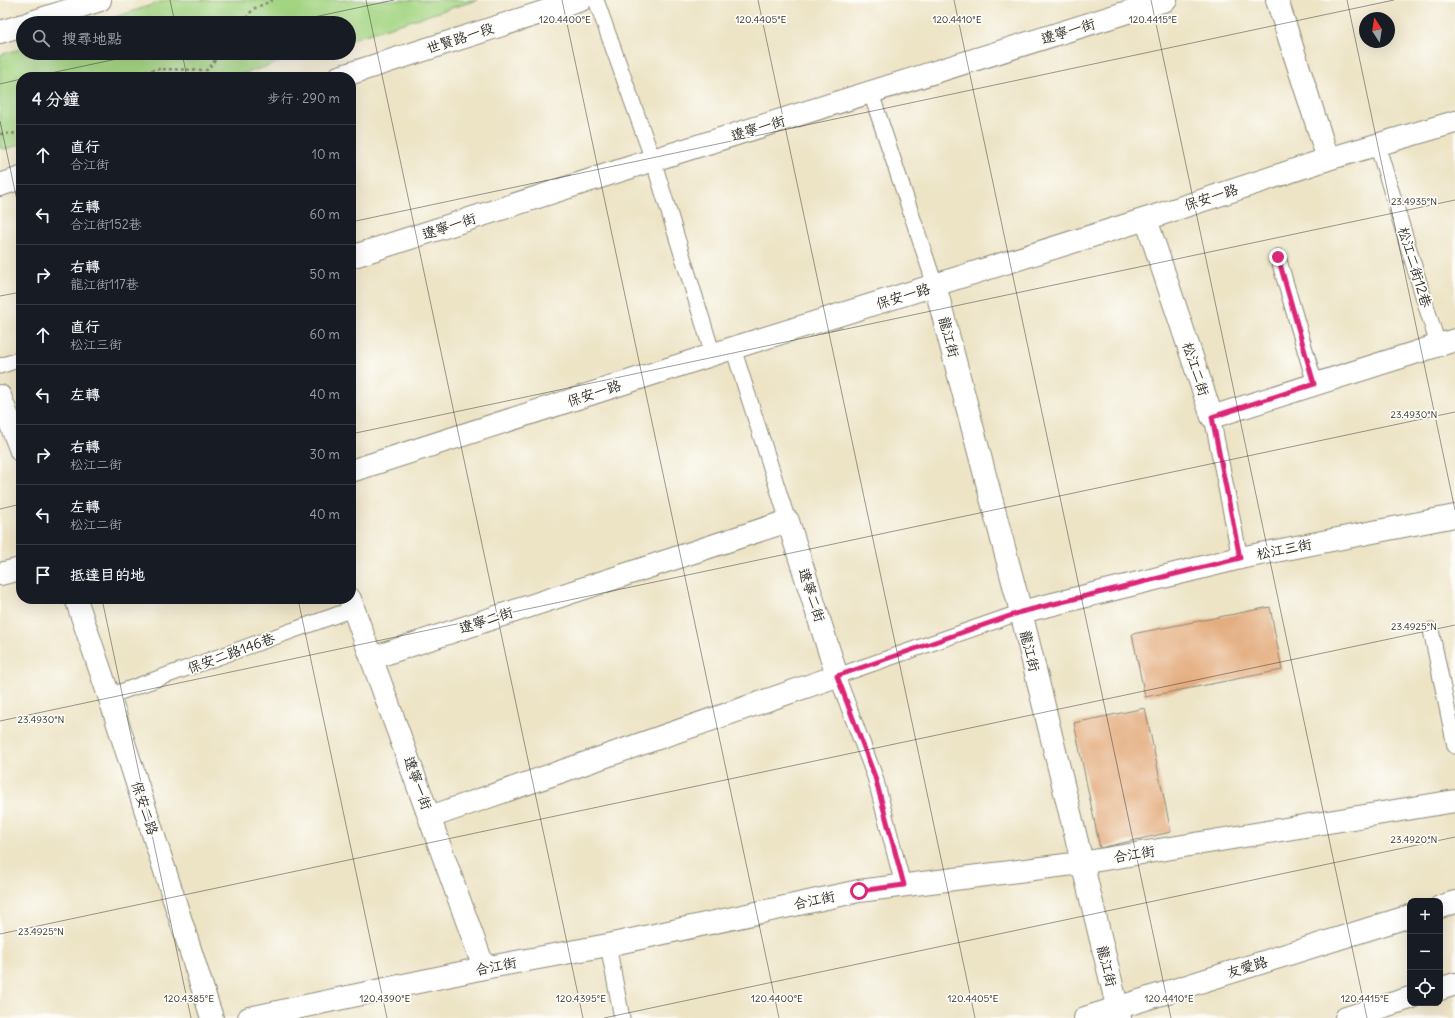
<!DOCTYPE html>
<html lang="zh-TW">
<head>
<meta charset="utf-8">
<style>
	:root { --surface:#171b24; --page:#242831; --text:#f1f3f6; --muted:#9ea1a6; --line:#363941 }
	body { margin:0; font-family:Delius,"LXGW WenKai TC",sans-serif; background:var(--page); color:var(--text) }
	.controls { position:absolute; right:12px; bottom:12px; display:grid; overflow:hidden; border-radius:8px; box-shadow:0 4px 16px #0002 }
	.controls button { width:36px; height:36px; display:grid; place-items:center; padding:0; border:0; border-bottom:1px solid var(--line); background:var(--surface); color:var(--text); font:20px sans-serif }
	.compass { position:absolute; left:1359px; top:12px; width:36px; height:36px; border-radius:50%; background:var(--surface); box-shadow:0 4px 16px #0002; rotate:348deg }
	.stop { position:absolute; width:12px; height:12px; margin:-9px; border:3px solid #db2777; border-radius:50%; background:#fff }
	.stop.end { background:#db2777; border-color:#fff; box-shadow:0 1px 4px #0008 }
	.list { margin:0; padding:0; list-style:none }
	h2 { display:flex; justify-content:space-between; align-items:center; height:52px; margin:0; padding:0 16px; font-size:17px }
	h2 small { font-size:13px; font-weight:400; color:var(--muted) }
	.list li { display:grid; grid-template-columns:26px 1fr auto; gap:12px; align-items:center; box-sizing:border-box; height:60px; padding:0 16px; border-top:1px solid var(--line) }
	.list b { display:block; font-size:15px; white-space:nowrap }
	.list p { margin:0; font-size:13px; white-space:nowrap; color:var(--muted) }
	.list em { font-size:13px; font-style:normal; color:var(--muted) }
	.icon { flex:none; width:22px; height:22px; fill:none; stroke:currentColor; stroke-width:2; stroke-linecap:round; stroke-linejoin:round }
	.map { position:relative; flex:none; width:1455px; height:1018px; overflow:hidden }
	.search { position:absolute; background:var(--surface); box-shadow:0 4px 16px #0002; left:16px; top:16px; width:340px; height:44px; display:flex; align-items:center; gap:10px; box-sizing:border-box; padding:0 14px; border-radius:22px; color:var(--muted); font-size:15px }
	.panel { position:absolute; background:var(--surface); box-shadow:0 4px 16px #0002; left:16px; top:72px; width:340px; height:532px; border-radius:16px }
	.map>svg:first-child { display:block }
	.green { fill:#a4d583; stroke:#688057 }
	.building { fill:#e4ad80 }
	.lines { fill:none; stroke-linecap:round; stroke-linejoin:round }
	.service-casing { stroke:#8c8878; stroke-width:17 }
	.minor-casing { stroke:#8c8878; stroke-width:24 }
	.tertiary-casing { stroke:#8c8878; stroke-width:24 }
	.path { stroke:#8c8878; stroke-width:2.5; stroke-dasharray:3 3; stroke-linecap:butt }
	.service { stroke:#fff; stroke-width:15 }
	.minor { stroke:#fff; stroke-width:22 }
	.tertiary { stroke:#fff; stroke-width:22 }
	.route { stroke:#db2777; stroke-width:5 }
	.ticks { fill:none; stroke:#2b2b2b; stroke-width:1; stroke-opacity:0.45 }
	.labels { text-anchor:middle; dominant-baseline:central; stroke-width:3.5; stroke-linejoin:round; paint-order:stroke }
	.street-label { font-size:14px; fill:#2b2b2b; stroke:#fdfcf7 }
	.ticks-label { font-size:10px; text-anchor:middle; fill:#2b2b2b; stroke:#fdfcf7; stroke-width:3.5; stroke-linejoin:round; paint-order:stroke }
</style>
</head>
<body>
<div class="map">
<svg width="1455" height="1018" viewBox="0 0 1455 1018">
	<rect width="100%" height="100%" fill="#fdfcf7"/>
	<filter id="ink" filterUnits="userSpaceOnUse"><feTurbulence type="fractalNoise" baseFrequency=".025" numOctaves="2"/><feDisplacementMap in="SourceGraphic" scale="8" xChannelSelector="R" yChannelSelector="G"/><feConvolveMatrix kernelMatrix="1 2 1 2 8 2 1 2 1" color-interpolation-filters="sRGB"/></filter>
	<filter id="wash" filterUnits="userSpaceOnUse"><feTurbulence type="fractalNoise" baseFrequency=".012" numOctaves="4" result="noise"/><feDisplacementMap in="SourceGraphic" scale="16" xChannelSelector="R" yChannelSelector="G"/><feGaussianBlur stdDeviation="0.9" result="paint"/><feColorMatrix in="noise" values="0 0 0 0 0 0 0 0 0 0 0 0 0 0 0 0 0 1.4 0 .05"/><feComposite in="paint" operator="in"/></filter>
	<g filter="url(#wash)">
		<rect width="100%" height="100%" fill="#ede4c6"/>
		<path class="green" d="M167,0H477L349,40V23H97Z
			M23,48V53H309L233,77H21V144L7,149L0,148V55Z"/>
		<g id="blocks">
			<path class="building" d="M1270,607L1282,670L1145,697L1132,634Z
				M1145,708L1171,832L1100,848L1074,723Z"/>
		</g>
	</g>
	<g filter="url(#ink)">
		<use href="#blocks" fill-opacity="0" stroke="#8c8878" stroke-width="1"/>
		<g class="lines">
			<g class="service-casing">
				<path id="service" d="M596,0L653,160L713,355
					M871,93L935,285
					M1377,144L1438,345
					M1278,257L1315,384
					M733,348L788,521
					M0,366L21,359
					M1212,417L1240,558
					M1431,630L1455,746
					M109,696L353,609
					M903,885L875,777L837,676L1021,612
					M608,945L622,1018"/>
			</g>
			<g class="minor-casing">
				<path id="minor" d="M1277,0L1328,159
					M339,77L581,0
					M0,185L21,178
					M1146,219L1212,417L1455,340
					M351,257L653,160L1166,0
					M935,285L1021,612L1120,1018
					M0,396L21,451
					M351,471L733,348L1146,219L1328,159L1455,122
					M0,574L21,569
					M76,599L109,696L212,1018
					M350,599L484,968
					M1021,612L1240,558L1455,516
					M372,658L788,521L837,676L430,817
					M1440,907L1455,902
					M249,1018L484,968L608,945L859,891L1081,863L1455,801
					M1085,1018L1410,916"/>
			</g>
			<g class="tertiary-casing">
				<path id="tertiary" d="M29,23L100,0
					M0,32L23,25
					M1440,989L1455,984
					M1346,1018L1410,998"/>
			</g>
			<path class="path" d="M243,23L253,9L273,0
				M128,77L156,69L207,70L221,53
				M0,134L21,133"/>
			<use href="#service" class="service"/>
			<use href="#minor" class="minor"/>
			<use href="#tertiary" class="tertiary"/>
		</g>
	</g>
	<g class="lines" filter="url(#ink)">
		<path class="route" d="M859,891L904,885L875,777L837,676L1021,612L1240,558L1212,417L1314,384L1278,257"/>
	</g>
	<path class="ticks" d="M170,0L175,23M366,0L583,1018M562,0L779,1018M758,0L975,1018M954,0L1171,1018M1151,0L1367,1018M1347,0L1455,510M286,23L394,0M182,53L187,77M32,77L145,53M0,84L21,79M0,121L21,219M351,222L1394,0M0,296L21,292M351,434L1455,200M0,509L21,504M102,599L191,1018M298,599L387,1018M0,721L1455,412M0,934L1455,625M604,1018L1455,837"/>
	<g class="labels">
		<g class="street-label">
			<text transform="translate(1068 31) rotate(-17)">遼寧一街</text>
			<text transform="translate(460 38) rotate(-18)">世賢路一段</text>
			<text transform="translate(758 128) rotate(-17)">遼寧一街</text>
			<text transform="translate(1211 197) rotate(-18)">保安一路</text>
			<text transform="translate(449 226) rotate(-18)">遼寧一街</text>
			<text transform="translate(1415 267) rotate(73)">松江二街12巷</text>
			<text transform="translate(903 296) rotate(-17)">保安一路</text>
			<text transform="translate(949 337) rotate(75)">龍江街</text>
			<text transform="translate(1196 369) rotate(72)">松江二街</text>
			<text transform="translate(594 393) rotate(-18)">保安一路</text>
			<text transform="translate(1284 549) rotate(-11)">松江三街</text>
			<text transform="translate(812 595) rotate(72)">遼寧二街</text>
			<text transform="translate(486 620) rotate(-18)">遼寧二街</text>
			<text transform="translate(1030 651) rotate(76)">龍江街</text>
			<text transform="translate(231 653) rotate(-20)">保安二路146巷</text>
			<text transform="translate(418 783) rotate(70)">遼寧一街</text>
			<text transform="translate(145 808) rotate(72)">保安二路</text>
			<text transform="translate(1134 854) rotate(-9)">合江街</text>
			<text transform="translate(814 900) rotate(-12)">合江街</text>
			<text transform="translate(496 966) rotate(-11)">合江街</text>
			<text transform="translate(1107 966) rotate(76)">龍江街</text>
			<text transform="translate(1247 967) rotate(-17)">友愛路</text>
		</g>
	</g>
	<g class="ticks-label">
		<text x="565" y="23">120.4400°E</text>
		<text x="761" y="23">120.4405°E</text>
		<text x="957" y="23">120.4410°E</text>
		<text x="1153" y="23">120.4415°E</text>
		<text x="1414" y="205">23.4935°N</text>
		<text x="1414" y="418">23.4930°N</text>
		<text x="1414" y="630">23.4925°N</text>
		<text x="41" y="723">23.4930°N</text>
		<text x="1414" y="843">23.4920°N</text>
		<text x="41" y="935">23.4925°N</text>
		<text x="189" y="1002">120.4385°E</text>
		<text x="385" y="1002">120.4390°E</text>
		<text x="581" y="1002">120.4395°E</text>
		<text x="777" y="1002">120.4400°E</text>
		<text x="973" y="1002">120.4405°E</text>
		<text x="1169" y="1002">120.4410°E</text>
		<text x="1365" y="1002">120.4415°E</text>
	</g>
</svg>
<div class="controls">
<button>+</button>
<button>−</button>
<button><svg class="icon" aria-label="locate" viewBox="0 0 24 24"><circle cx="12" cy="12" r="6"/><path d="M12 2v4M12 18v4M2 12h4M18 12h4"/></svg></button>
</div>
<svg class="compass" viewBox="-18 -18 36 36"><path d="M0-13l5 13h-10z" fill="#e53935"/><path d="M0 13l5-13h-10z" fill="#9ea1a6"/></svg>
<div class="stop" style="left:859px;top:891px"></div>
<div class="stop end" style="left:1278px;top:257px"></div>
<div class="search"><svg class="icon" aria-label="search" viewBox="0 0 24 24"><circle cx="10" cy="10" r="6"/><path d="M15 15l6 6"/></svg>搜尋地點</div>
<section class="panel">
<h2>4 分鐘<small>步行 · 290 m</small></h2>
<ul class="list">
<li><svg class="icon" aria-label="ahead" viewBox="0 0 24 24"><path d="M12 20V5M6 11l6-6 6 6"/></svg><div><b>直行</b><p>合江街</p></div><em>10 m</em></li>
<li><svg class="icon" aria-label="left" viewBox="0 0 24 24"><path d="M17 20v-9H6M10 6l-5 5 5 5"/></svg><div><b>左轉</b><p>合江街152巷</p></div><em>60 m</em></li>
<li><svg class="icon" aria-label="right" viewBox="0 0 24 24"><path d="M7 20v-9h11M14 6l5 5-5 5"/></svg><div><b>右轉</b><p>龍江街117巷</p></div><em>50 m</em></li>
<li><svg class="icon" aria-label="ahead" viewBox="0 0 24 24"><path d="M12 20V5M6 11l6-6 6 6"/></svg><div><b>直行</b><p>松江三街</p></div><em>60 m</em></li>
<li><svg class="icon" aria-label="left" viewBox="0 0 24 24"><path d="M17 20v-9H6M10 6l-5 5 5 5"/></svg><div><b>左轉</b></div><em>40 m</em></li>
<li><svg class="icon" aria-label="right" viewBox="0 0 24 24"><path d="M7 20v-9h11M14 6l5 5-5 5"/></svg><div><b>右轉</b><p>松江二街</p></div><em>30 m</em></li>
<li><svg class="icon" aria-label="left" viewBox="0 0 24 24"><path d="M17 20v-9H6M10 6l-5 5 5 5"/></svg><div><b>左轉</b><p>松江二街</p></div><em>40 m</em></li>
<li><svg class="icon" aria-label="arrive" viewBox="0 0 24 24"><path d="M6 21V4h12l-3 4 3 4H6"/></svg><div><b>抵達目的地</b></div></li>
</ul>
</section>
</div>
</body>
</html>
